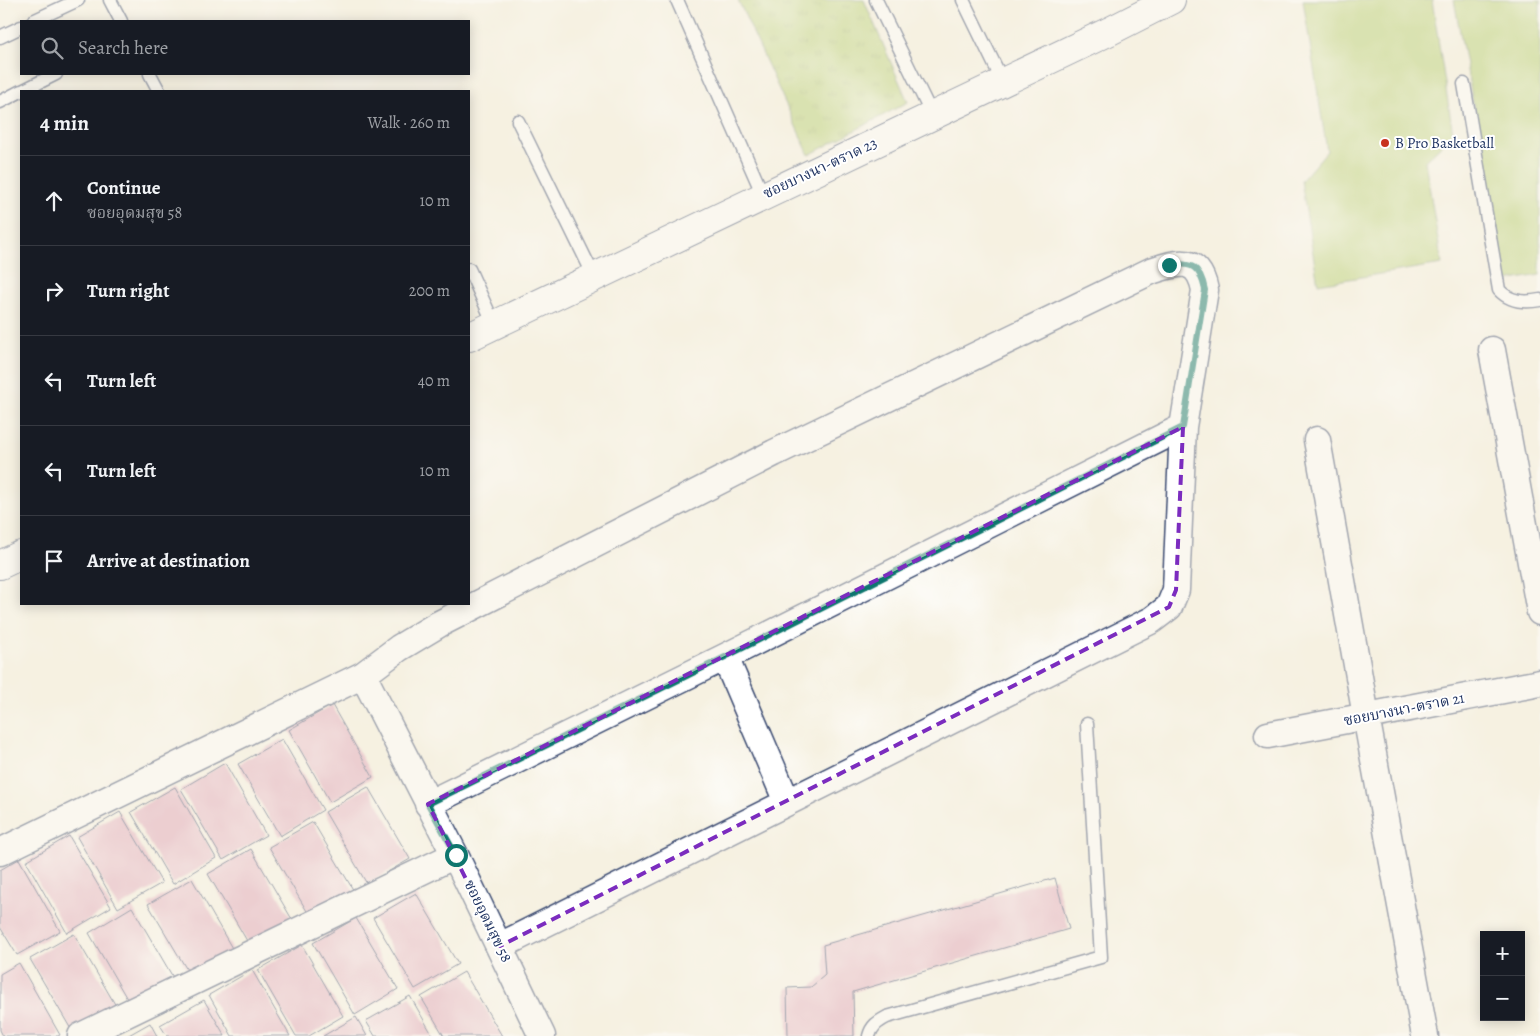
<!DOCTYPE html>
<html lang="en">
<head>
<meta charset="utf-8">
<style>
	:root { --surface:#171b24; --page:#242831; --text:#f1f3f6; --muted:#9ea1a6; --line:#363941 }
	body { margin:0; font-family:Alegreya,"Noto Serif Thai",serif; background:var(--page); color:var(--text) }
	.controls { position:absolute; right:15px; bottom:15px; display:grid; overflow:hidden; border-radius:0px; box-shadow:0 2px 12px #0003 }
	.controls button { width:45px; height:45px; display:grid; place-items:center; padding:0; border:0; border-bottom:1px solid var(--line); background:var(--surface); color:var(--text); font:25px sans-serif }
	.stop { position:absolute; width:15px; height:15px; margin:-11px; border:4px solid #0f766e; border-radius:50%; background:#fff }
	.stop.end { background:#0f766e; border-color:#fff; box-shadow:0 1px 5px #0008 }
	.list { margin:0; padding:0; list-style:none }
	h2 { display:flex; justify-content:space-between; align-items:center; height:65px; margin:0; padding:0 20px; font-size:21px }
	h2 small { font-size:16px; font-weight:400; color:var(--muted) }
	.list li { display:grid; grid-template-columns:32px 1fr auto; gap:15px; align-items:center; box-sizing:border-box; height:90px; padding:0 20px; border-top:1px solid var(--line) }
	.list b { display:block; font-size:19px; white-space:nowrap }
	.list p { margin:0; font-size:16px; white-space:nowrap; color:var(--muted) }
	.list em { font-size:16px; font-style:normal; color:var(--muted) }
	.icon { flex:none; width:28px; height:28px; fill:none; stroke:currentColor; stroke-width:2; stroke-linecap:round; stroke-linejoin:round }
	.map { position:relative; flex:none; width:1540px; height:1036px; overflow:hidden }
	.search { position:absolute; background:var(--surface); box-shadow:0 2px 12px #0003; left:20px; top:20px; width:450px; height:55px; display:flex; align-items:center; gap:12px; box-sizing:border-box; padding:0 18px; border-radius:0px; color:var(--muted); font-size:19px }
	.panel { position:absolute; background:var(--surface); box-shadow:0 2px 12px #0003; left:20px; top:90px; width:450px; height:515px; border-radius:0px }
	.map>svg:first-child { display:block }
	.grass { fill:url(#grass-tufts); stroke:#69806a }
	.garden { fill:#b7d075; stroke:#69806a }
	.building { fill:#e0a4bb }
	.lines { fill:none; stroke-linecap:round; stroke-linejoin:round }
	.service-casing { stroke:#3c4c72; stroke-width:15 }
	.minor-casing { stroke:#3c4c72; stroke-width:29 }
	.tertiary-casing { stroke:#3c4c72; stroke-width:30 }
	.service { stroke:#fff; stroke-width:12 }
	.minor { stroke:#fff; stroke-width:26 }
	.tertiary { stroke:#fff; stroke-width:28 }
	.route { stroke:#0f766e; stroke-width:6 }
	.marked { fill:none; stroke:#7b2cbf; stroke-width:4; stroke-dasharray:10 6; stroke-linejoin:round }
	.poi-dot { fill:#c8321e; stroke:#fff; stroke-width:2 }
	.labels { text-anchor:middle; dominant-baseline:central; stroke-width:4; stroke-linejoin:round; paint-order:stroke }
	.poi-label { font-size:15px; fill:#1b2f5e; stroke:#fff; text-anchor:start }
	.street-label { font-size:15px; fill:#1b2f5e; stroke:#fff }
</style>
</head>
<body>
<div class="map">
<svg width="1540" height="1036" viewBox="0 0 1540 1036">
	<defs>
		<pattern id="grass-tufts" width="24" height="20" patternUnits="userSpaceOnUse" patternTransform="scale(1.25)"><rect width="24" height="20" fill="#b7d075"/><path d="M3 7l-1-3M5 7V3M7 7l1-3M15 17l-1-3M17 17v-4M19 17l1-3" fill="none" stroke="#9db368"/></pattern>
	</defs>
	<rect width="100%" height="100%" fill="#fff"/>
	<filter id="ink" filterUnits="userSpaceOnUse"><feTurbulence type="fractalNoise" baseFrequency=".02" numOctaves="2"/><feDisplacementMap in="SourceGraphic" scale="10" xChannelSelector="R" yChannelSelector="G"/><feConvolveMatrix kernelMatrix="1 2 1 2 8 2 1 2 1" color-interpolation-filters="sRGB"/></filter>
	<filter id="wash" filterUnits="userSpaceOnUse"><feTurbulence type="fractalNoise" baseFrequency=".0096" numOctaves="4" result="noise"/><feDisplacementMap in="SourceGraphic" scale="20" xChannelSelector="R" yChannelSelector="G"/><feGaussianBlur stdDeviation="1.12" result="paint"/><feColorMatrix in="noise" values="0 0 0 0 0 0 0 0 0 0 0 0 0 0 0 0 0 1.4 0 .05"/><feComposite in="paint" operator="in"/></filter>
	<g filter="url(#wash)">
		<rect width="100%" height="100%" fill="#f6f1e1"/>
		<path class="grass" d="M738,0H864L908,102L809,155Z"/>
		<path class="garden" d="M1303,0H1432L1453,134L1425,161L1442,264L1318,284L1301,181L1327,151Z
			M1454,0H1540V275L1506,281Z"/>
		<g id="blocks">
			<path class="building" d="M332,705L373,777L330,802L289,730Z
				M282,739L323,810L280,836L238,764Z
				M225,763L266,835L223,860L181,789Z
				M175,787L216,858L173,884L131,812Z
				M368,787L410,859L367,884L325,812Z
				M120,812L162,883L118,908L77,837Z
				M313,822L355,893L311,918L269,847Z
				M69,836L111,907L67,933L26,861Z
				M251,849L293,921L250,946L208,874Z
				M19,859L60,931L17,955L0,927V870Z
				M1055,878L1069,929L853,992L854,1036H788L787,988L811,987L825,975L823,945Z
				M192,879L233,950L190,975L148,904Z
				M416,893L458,964L415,989L373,918Z
				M132,907L174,979L130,1004L89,933Z
				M356,918L398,989L355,1015L313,943Z
				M74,934L116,1006L72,1031L30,959Z
				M302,945L343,1016L309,1036H296L258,970Z
				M19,963L60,1035L58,1036H3L0,1030V974Z
				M252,970L290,1036H232L209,995Z
				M464,972L502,1036H444L421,997Z
				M410,996L433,1036H375L366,1021Z
				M204,1000L225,1036H167L160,1025Z
				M356,1017L367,1036H323Z
				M150,1023L157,1036H127Z"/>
		</g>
	</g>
	<g filter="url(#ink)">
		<use href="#blocks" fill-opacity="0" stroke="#3c4c72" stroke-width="1"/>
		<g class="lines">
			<g class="service-casing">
				<path id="service" d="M110,0L121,21
					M677,0L763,195
					M876,0L932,115
					M963,0L1003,82
					M33,21L78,0
					M0,37L21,27
					M150,74L159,91
					M1464,84L1499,290C1510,302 1524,303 1540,300
					M22,91L56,74
					M0,102L21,91
					M518,121L594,276
					M469,269L494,324
					M869,1036C872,1025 878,1022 887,1017L1101,957L1087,724"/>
			</g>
			<g class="minor-casing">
				<path id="minor" d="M1492,350L1540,612
					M1317,440L1366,716L1425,1036
					M725,657L787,802
					M363,675L455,855L542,1036
					M1268,735L1540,683
					M428,804L725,657L1183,427
					M0,852L363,675L399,648L439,624L774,453L1151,271C1178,262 1198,255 1205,290L1183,427L1176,590L1169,607L1152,620L500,946
					M81,1036L455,855"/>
			</g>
			<g class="tertiary-casing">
				<path id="tertiary" d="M469,337L1110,31L1171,0
					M0,565L21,555"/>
			</g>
			<use href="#service" class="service"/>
			<use href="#minor" class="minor"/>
			<use href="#tertiary" class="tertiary"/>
		</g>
	</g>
	<g class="lines" filter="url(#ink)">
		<path class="route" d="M456,855L428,804L725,657L1183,427L1205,290C1200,266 1192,262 1169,265"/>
	</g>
	<path d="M0 0H1540V1036H0ZM1183,427L1176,590L1169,607L500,946L428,804Z" fill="#f6f1e1" fill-opacity=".55" fill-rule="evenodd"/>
	<path class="marked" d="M1183,427L1176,590L1169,607L500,946L428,804Z"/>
	<circle class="poi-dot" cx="1385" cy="143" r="5"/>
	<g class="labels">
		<g class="poi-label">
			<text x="1395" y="143">B Pro Basketball</text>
		</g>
		<g class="street-label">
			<text transform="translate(820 168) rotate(-25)">ซอยบางนา-ตราด 23</text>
			<text transform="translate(1404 709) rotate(-11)">ซอยบางนา-ตราด 21</text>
			<text transform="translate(488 921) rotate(64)">ซอยอุดมสุข 58</text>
		</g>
	</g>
</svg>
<div class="controls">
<button>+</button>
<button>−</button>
</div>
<div class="stop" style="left:456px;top:855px"></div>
<div class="stop end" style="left:1169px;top:265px"></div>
<div class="search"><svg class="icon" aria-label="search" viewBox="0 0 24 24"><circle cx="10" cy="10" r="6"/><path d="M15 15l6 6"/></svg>Search here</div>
<section class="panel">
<h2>4 min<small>Walk · 260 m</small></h2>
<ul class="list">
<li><svg class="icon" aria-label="ahead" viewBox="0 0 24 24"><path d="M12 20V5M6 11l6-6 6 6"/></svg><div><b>Continue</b><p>ซอยอุดมสุข 58</p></div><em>10 m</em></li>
<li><svg class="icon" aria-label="right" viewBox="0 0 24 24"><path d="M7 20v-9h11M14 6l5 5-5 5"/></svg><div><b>Turn right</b></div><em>200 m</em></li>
<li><svg class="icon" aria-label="left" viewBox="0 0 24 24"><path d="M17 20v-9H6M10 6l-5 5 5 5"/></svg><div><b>Turn left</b></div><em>40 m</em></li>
<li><svg class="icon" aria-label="left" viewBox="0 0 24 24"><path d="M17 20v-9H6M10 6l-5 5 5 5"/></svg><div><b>Turn left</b></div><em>10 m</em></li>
<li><svg class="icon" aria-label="arrive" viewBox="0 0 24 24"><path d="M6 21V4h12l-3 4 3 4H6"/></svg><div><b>Arrive at destination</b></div></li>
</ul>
</section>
</div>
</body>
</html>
